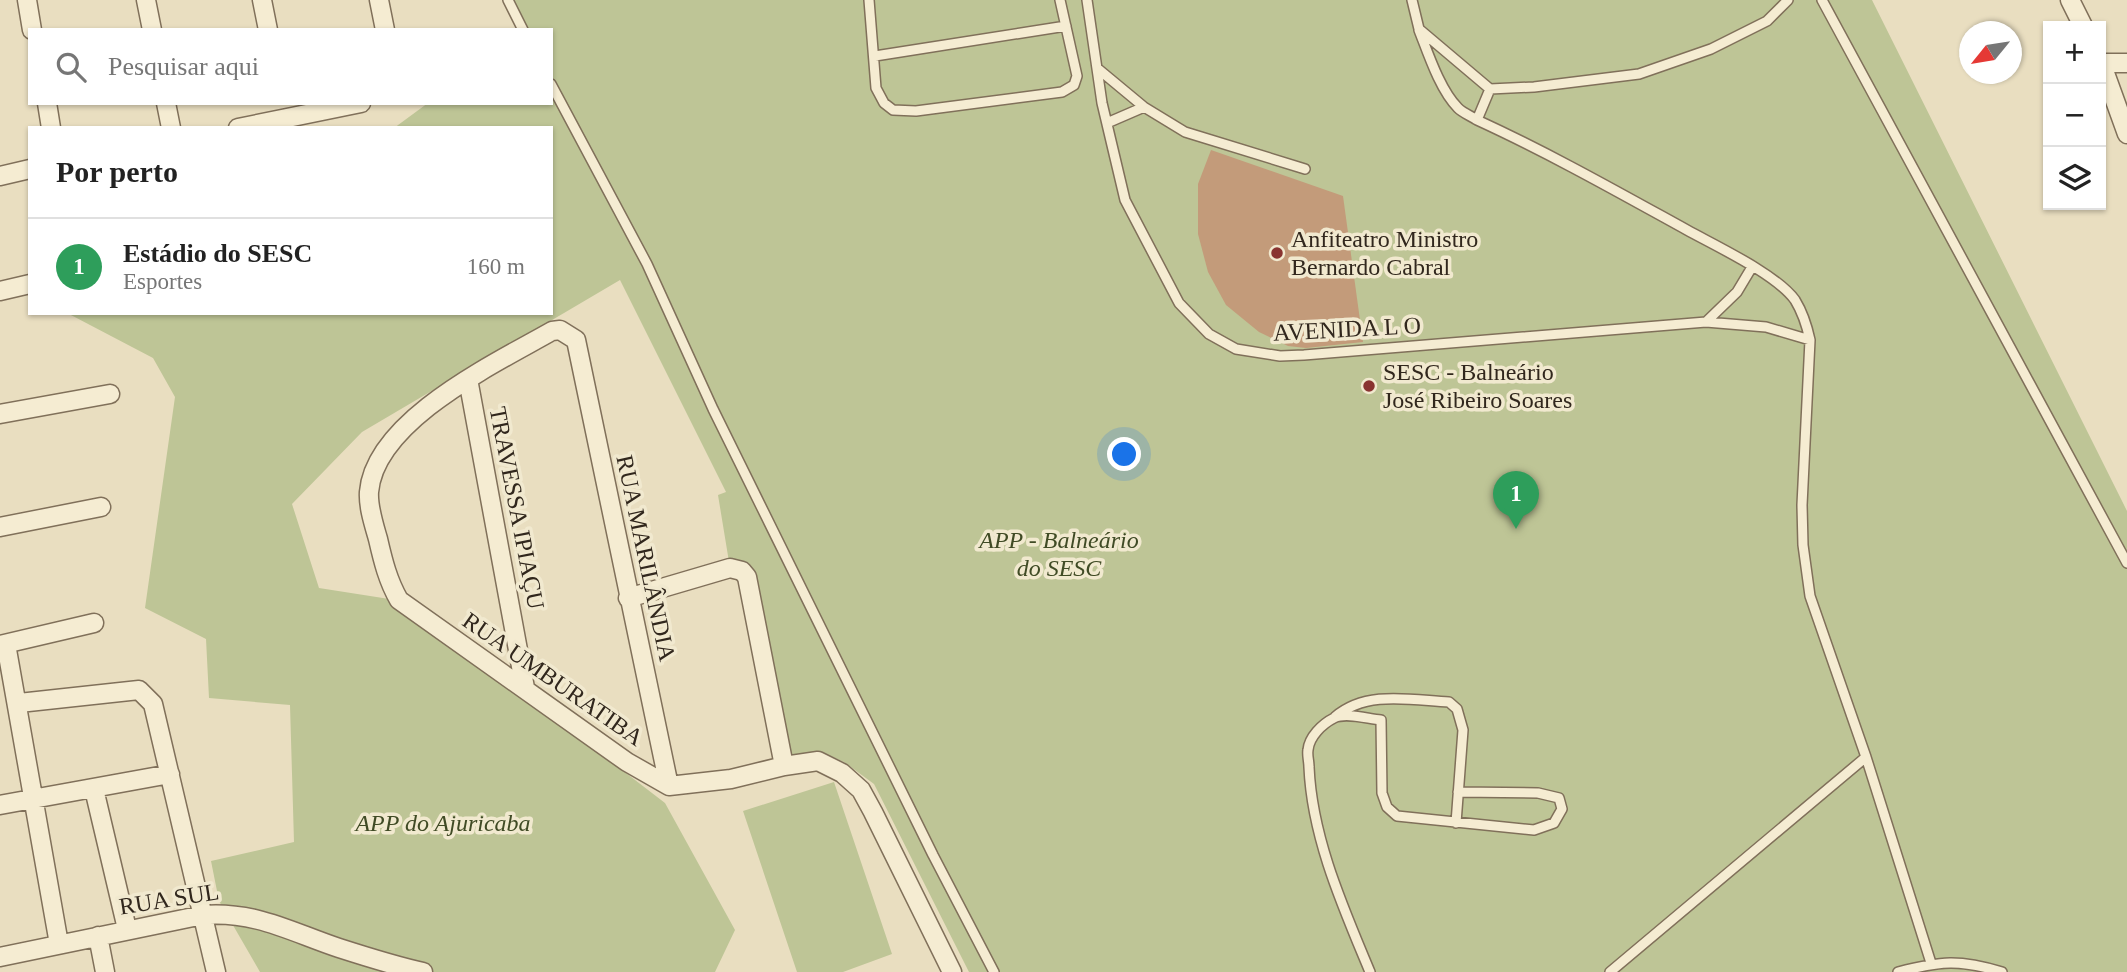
<!DOCTYPE html>
<html lang="pt">
<head>
<meta charset="utf-8">
<style>
	:root { --surface:#fff; --page:#f6f6f6; --text:#222; --muted:#767676; --line:#e0e0e0; --accent:#db2777 }
	body { margin:0; font-family:"Times New Roman",serif; background:var(--page); color:var(--text) }
	.controls { position:absolute; right:21px; top:21px; display:grid; overflow:hidden; border-radius:0px; box-shadow:0 2px 5px #0004 }
	.controls button { width:63px; height:63px; display:grid; place-items:center; padding:0; border:0; border-bottom:2px solid var(--line); background:var(--surface); color:var(--text); font:35px sans-serif }
	.compass { position:absolute; left:1959px; top:21px; width:63px; height:63px; border-radius:50%; background:var(--surface); box-shadow:0 2px 5px #0004; rotate:240deg }
	.you { position:absolute; left:1125px; top:455px; width:24px; height:24px; margin:-18px; border:5px solid #fff; border-radius:50%; background:#1a73e8; box-shadow:0 0 0 10px #1a73e833 }
	.badge { display:grid; place-items:center; width:46px; height:46px; border-radius:50%; background:var(--accent); color:#fff; font-size:23px; font-weight:700 }
	.pin { position:absolute; translate:-50% -58px; filter:drop-shadow(0 2px 4px #0008) }
	.pin::after { content:''; position:absolute; top:37px; width:24px; height:21px; background:inherit; clip-path:polygon(0 0,100% 0,50% 100%) }
	.list { margin:0; padding:0; list-style:none }
	h2 { display:flex; justify-content:space-between; align-items:center; height:91px; margin:0; padding:0 28px; font-size:30px }
	h2 small { font-size:23px; font-weight:400; color:var(--muted) }
	.list li { display:grid; grid-template-columns:46px 1fr auto; gap:21px; align-items:center; box-sizing:border-box; height:98px; padding:0 28px; border-top:2px solid var(--line) }
	.list b { display:block; font-size:26px; white-space:nowrap }
	.list p { margin:0; font-size:23px; white-space:nowrap; color:var(--muted) }
	.list em { font-size:23px; font-style:normal; color:var(--muted) }
	.icon { flex:none; width:38px; height:38px; fill:none; stroke:currentColor; stroke-width:2; stroke-linecap:round; stroke-linejoin:round }
	.map { position:relative; flex:none; width:2127px; height:972px; overflow:hidden }
	.search { position:absolute; background:var(--surface); box-shadow:0 2px 5px #0004; left:28px; top:28px; width:525px; height:77px; display:flex; align-items:center; gap:18px; box-sizing:border-box; padding:0 24px; border-radius:0px; color:var(--muted); font-size:26px }
	.panel { position:absolute; background:var(--surface); box-shadow:0 2px 5px #0004; left:28px; top:126px; width:525px; height:189px; border-radius:0px }
	.map>svg:first-child { display:block }
	.green { fill:#bec596 }
	.building { fill:#c39b7a }
	.lines { fill:none; stroke-linecap:round; stroke-linejoin:round }
	.lane-casing { stroke:#80705a; stroke-width:12 }
	.street-casing { stroke:#80705a; stroke-width:21 }
	.lane { stroke:#f5ecd2; stroke-width:9 }
	.street { stroke:#f5ecd2; stroke-width:18 }
	.poi-dot { fill:#893330; stroke:#f1e9cf; stroke-width:2.5 }
	.labels { text-anchor:middle; dominant-baseline:central; stroke-width:7; stroke-linejoin:round; paint-order:stroke }
	.poi-label { font-size:24px; fill:#31271d; stroke:#f1e9cf; text-anchor:start }
	.street-label { font-size:24px; fill:#31271d; stroke:#f1e9cf }
	.park-label { font-size:24px; font-style:italic; fill:#404b25; stroke:#f1e9cf }
</style>
</head>
<body>
<div class="map">
<svg width="2127" height="972" viewBox="0 0 2127 972">
	<rect width="100%" height="100%" fill="#e9dec0"/>
	<path class="green" d="M507,0H1872L2127,511V972H969L874,784L844,762L819,751L783,757L747,577L730,568L718,495L726,492L620,280L362,432L292,504L319,588L402,601L665,803L735,930L715,972H260L219,901L211,861L294,842L290,705L209,698L206,639L145,608L175,397L153,358L69,314L551,313V128H394L428,103H551V30H523Z
		M834,782L892,954L843,972H797L743,811Z"/>
	<path class="building" d="M1211,150L1343,196L1363,342L1306,348L1288,346L1259,332L1226,305L1208,272L1198,234V184Z"/>
	<g class="lines">
		<g class="lane-casing">
			<path id="lane" d="M508,0L523,30
				M869,0L876,88L884,103L893,110L916,111L1062,92L1074,85L1077,76L1060,0
				M1087,0L1102,103L1125,200L1179,303L1209,334L1236,349L1280,356L1304,355L1706,322L1766,327L1810,340
				M1412,0L1419,29L1490,89L1477,120C1549,153 1618,192 1687,230C1716,246 1776,274 1795,300C1803,313 1807,326 1810,340L1802,505L1803,545L1810,596L1866,757L1931,963
				M1822,0L2127,563
				M1419,30C1428,53 1440,90 1458,108C1463,113 1471,116 1477,120
				M875,56L1066,26
				M1097,68L1144,107L1185,132L1305,169
				M551,84L647,264L713,409L933,855L994,972
				M1490,89L1534,87L1639,74L1711,49L1767,21L1788,0
				M1107,123L1144,107
				M1706,322L1737,292L1752,267
				M1335,717C1366,690 1411,700 1449,702L1457,709L1463,730L1456,823
				M1370,972C1343,907 1312,838 1309,767C1309,761 1307,755 1308,750C1309,737 1322,724 1334,718C1346,712 1368,719 1381,720L1382,793L1387,807L1397,816L1534,830L1554,823L1562,809L1559,798L1538,793L1458,792
				M1610,972L1866,757
				M1898,972C1941,961 1959,959 2002,972"/>
		</g>
		<g class="street-casing">
			<path id="street" d="M27,0L32,30
				M146,0L152,30
				M262,0L268,30
				M379,0L385,30
				M2070,0L2083,26
				M2101,62L2127,134
				M2101,63H2127
				M47,103L51,128
				M166,103L171,128
				M238,128L361,103
				M0,176L30,169
				M0,291L30,284
				M468,379L525,688
				M0,414L110,394
				M0,527L101,507
				M628,598L730,568L742,571L747,577L784,766
				M6,644L59,944
				M0,645L94,623
				M19,703L139,690L153,704L216,972
				M669,786L576,340L560,330L552,331C496,363 375,420 369,492C368,507 374,525 378,539C383,561 388,581 399,600L627,762L669,786L731,779L784,766L818,761L842,773L861,790L873,812L952,972
				M94,789L127,929
				M0,805L170,774
				M98,936L105,972
				M0,957L203,915C256,911 291,932 339,948C367,957 395,966 423,972"/>
		</g>
		<use href="#lane" class="lane"/>
		<use href="#street" class="street"/>
	</g>
	<g class="poi-dot">
		<circle cx="1277" cy="253" r="7"/>
		<circle cx="1369" cy="386" r="7"/>
	</g>
	<g class="labels">
		<g class="poi-label">
			<text x="1291" y="239">Anfiteatro Ministro<tspan x="1291" dy="28">Bernardo Cabral</tspan></text>
			<text x="1383" y="372">SESC - Balneário<tspan x="1383" dy="28">José Ribeiro Soares</tspan></text>
		</g>
		<g class="street-label">
			<text transform="translate(1347 329) rotate(-3)">AVENIDA L O</text>
			<text transform="translate(517 508) rotate(79)">TRAVESSA IPIAÇU</text>
			<text transform="translate(646 558) rotate(78)">RUA MARILÂNDIA</text>
			<text transform="translate(553 679) rotate(35)">RUA UMBURATIBA</text>
			<text transform="translate(169 899) rotate(-9)">RUA SUL</text>
		</g>
		<g class="park-label">
			<text x="1059" y="540">APP - Balneário<tspan x="1059" dy="28">do SESC</tspan></text>
			<text x="443" y="823">APP do Ajuricaba</text>
		</g>
	</g>
</svg>
<div class="controls">
<button>+</button>
<button>−</button>
<button><svg class="icon" aria-label="layers" viewBox="0 0 24 24"><path d="M12 4l9 5-9 5-9-5zM3 14l9 5 9-5"/></svg></button>
</div>
<svg class="compass" viewBox="-18 -18 36 36"><path d="M0-13l5 13h-10z" fill="#e53935"/><path d="M0 13l5-13h-10z" fill="#767676"/></svg>
<div class="you"></div>
<div class="pin badge" style="left:1516px;top:529px;background:#2e9e5b">1</div>
<div class="search"><svg class="icon" aria-label="search" viewBox="0 0 24 24"><circle cx="10" cy="10" r="6"/><path d="M15 15l6 6"/></svg>Pesquisar aqui</div>
<section class="panel">
<h2>Por perto<small></small></h2>
<ul class="list">
<li><span class="badge" style="background:#2e9e5b">1</span><div><b>Estádio do SESC</b><p>Esportes</p></div><em>160 m</em></li>
</ul>
</section>
</div>
</body>
</html>
